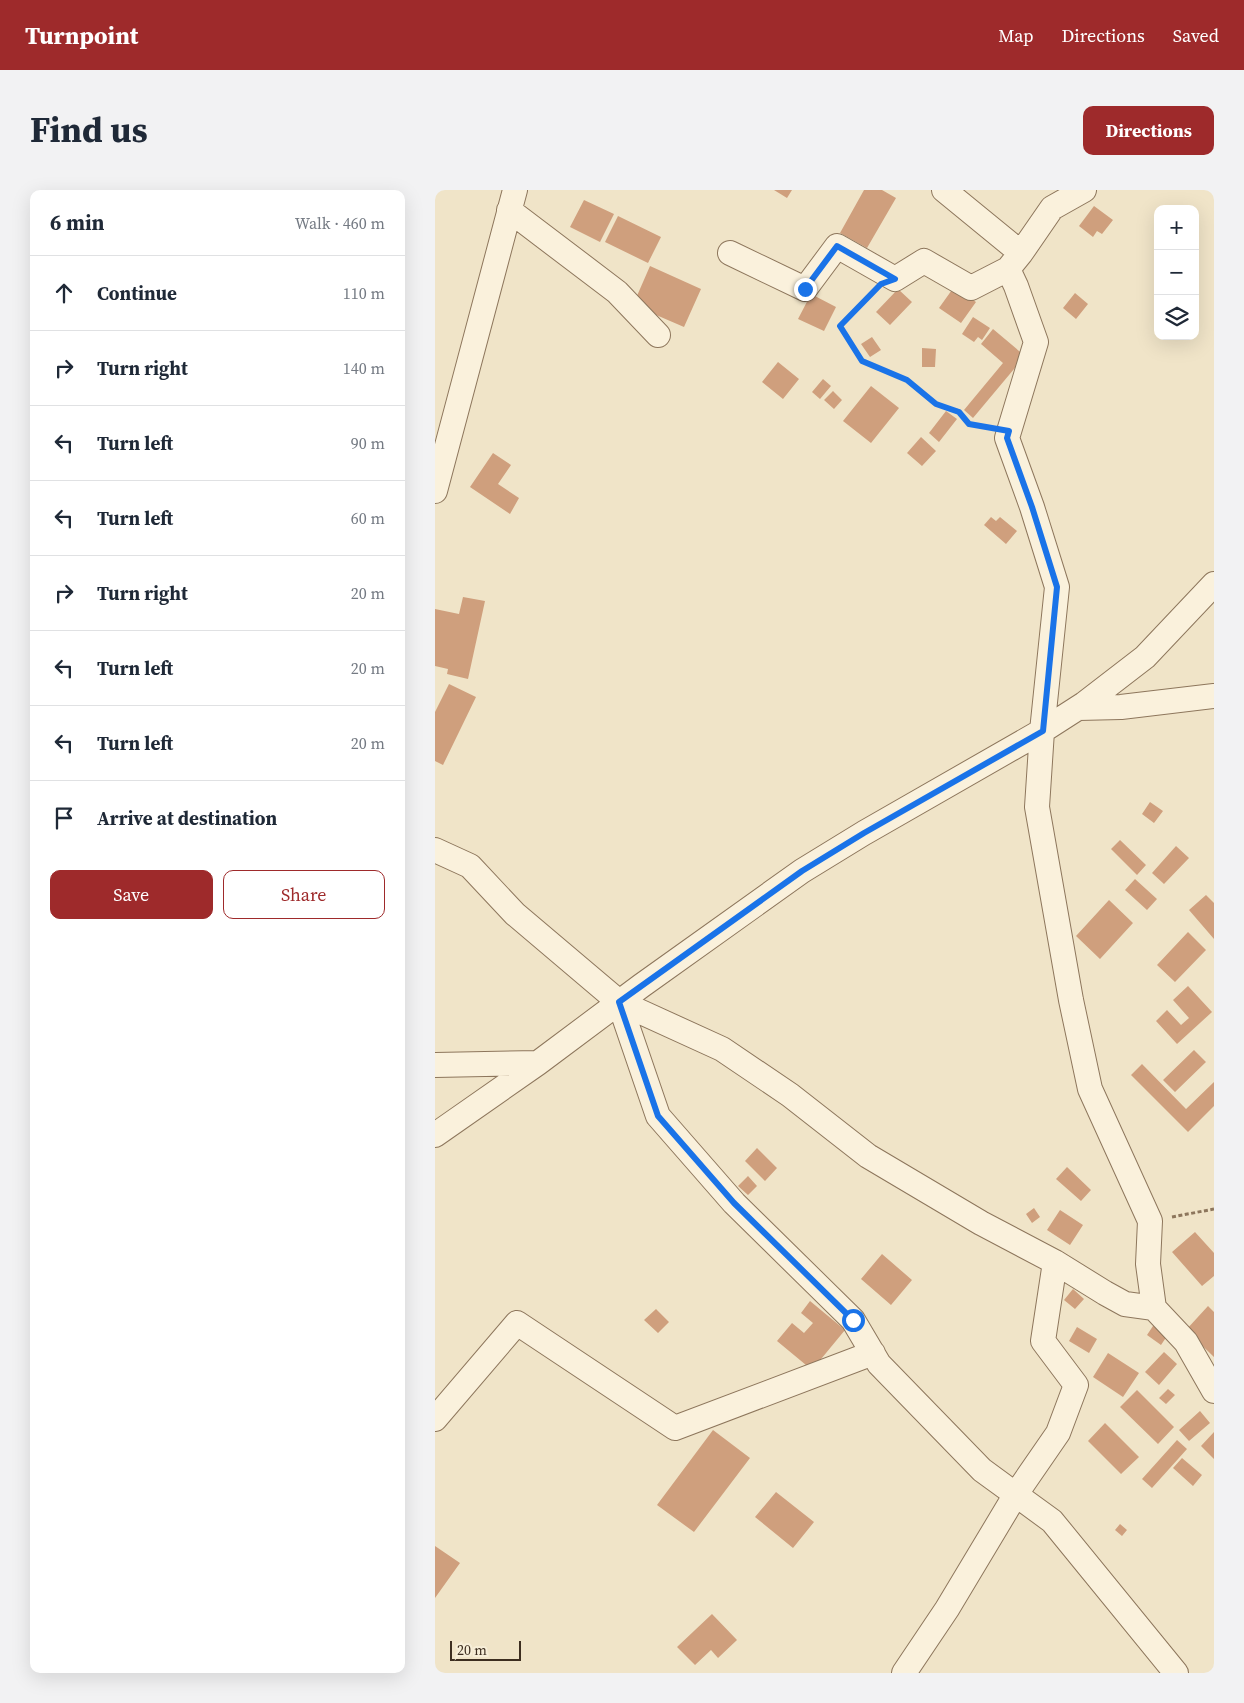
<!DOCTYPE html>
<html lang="en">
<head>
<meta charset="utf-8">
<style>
	:root { --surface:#fff; --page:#f2f2f3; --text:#1f2937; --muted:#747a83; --line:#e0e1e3; --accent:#9e2a2b }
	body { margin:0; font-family:"Source Serif 4",serif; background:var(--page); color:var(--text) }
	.controls { position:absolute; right:15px; top:15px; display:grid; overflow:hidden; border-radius:10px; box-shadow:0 5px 20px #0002 }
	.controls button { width:45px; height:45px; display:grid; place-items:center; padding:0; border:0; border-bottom:1px solid var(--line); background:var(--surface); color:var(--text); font:25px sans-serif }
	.scale { position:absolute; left:15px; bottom:12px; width:71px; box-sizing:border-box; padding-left:5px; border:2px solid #3d2e20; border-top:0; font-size:14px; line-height:18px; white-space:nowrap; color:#3d2e20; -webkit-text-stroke:4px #f7eed8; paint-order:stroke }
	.stop { position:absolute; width:15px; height:15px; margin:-11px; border:4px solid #1a73e8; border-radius:50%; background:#fff }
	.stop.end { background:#1a73e8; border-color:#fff; box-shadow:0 1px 5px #0008 }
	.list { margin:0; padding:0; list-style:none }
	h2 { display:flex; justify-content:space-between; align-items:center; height:65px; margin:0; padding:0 20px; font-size:21px }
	h2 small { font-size:16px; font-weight:400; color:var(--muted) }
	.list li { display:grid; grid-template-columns:32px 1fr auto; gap:15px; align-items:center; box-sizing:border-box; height:75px; padding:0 20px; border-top:1px solid var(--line) }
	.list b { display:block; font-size:19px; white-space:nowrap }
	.list em { font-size:16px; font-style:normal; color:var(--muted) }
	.actions { display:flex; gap:10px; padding:15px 20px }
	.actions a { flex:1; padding:11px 0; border:1px solid var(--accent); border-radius:10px; text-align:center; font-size:18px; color:var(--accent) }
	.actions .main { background:var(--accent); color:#fff }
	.icon { flex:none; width:28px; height:28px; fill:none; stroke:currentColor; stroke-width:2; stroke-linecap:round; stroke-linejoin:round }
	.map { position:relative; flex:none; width:779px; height:1483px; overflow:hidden; border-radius:10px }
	header { display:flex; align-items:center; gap:30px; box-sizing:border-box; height:70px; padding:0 25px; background:var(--accent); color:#fff }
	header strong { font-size:24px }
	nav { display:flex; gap:28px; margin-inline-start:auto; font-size:18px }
	.intro { display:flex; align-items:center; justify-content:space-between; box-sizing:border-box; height:120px; padding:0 30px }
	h1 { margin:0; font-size:35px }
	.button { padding:12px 22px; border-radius:10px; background:var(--accent); color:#fff; font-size:18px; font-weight:700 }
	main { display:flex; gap:30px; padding:0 30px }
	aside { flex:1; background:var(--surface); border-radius:10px; box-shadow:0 5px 20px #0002 }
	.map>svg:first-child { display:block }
	.building { fill:#cf9f7d }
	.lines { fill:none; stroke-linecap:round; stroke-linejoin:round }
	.minor-casing { stroke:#8d765c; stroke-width:26 }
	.path { stroke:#8d765c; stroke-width:3; stroke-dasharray:4 2.5; stroke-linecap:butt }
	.minor { stroke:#faf1dc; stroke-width:24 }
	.route { stroke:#1a73e8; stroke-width:6 }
</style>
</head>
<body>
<header>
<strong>Turnpoint</strong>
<nav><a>Map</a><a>Directions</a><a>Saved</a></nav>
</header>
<div class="intro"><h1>Find us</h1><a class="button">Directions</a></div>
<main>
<aside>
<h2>6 min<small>Walk · 460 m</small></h2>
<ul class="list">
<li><svg class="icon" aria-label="ahead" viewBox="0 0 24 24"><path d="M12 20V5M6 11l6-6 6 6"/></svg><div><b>Continue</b></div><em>110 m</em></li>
<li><svg class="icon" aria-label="right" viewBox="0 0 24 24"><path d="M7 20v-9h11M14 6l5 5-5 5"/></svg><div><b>Turn right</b></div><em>140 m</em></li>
<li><svg class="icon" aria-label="left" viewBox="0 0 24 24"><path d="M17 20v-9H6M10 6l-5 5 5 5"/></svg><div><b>Turn left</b></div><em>90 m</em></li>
<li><svg class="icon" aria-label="left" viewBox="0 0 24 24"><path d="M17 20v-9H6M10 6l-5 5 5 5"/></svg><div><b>Turn left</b></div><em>60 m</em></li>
<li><svg class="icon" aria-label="right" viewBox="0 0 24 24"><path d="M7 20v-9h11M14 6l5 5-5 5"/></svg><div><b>Turn right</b></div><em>20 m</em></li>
<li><svg class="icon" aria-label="left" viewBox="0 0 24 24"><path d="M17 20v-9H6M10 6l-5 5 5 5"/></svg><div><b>Turn left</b></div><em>20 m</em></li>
<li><svg class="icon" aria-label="left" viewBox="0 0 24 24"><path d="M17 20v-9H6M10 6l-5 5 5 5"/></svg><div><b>Turn left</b></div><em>20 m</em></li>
<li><svg class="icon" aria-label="arrive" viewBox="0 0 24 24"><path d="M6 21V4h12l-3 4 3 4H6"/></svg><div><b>Arrive at destination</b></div></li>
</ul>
<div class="actions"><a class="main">Save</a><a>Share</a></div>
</aside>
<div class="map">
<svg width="779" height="1483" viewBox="0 0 779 1483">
	<rect width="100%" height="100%" fill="#f0e4c8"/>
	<path class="building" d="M339,0H357L352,8Z
		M429,0H447L461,8L432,58L405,43Z
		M149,10L179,24L165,52L135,37Z
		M659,16L678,30L667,44L662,41L658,47L644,36Z
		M183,26L226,47L213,73L170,52Z
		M215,76L266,99L249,137L198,115Z
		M519,97L541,112L526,133L504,118Z
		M463,99L477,112L455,135L441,122Z
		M640,103L653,114L641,129L628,118Z
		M376,104L401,117L389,141L363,129Z
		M538,127L555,138L547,150L543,147L539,152L527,144Z
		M558,139L590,166L538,228L529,220L568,173L546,154Z
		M437,147L446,160L435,167L426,154Z
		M487,158L501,159L500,177H487Z
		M343,172L364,189L348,209L327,192Z
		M388,189L396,196L385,209L377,202Z
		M436,196L464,218L436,253L408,231Z
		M398,201L407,210L399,219L389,210Z
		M511,221L522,229L504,252L494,243Z
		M486,247L501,261L487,276L472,263Z
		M58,263L76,275L63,294L84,308L75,324L35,297Z
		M556,327L561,331L565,327L582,341L571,354L549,335Z
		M28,407L50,411L33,489L12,484L13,479L0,476V419L24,424Z
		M14,494L41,507L8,575L0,571V522Z
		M715,612L728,621L719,633L707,624Z
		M685,650L711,675L702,685L676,659Z
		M741,656L754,668L729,694L717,683Z
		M700,689L722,709L712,720L690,700Z
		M771,705L779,713V749L754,720Z
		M674,710L698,733L665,769L641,746Z
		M753,742L771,760L740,792L722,775Z
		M753,796L777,822L742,854L721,831L732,820L746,835L754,828L738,810Z
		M759,860L771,872L740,902L728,890Z
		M707,874L751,919L779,892V916L753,942L696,885Z
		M322,958L342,978L330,991L310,971Z
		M632,977L656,1000L646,1011L621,989Z
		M313,986L322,996L313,1005L303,996Z
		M599,1018L605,1027L597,1033L591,1024Z
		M625,1020L648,1035L635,1055L612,1040Z
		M760,1042L779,1063V1086L767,1096L737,1062Z
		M447,1064L477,1090L456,1115L426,1089Z
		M638,1099L649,1109L640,1119L629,1110Z
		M375,1111L410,1140L377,1180L342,1151L357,1133L369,1143L378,1133L366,1123Z
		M773,1116L779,1122V1167L751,1140Z
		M221,1119L234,1132L223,1143L209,1130Z
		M720,1133L734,1143L726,1155L712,1145Z
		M642,1137L662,1149L654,1163L634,1151Z
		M729,1162L742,1174L724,1195L710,1182Z
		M673,1163L704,1183L688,1207L658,1187Z
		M733,1199L740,1205L731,1214L724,1208Z
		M702,1200L739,1237L723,1254L685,1217Z
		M765,1221L775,1233L754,1251L744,1240Z
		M670,1233L704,1267L686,1284L653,1251Z
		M278,1240L315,1268L259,1342L222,1315Z
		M779,1242V1269L766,1256Z
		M742,1250L752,1259L717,1298L707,1289Z
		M747,1268L767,1285L758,1296L738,1278Z
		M341,1302L379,1332L358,1358L320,1327Z
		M685,1334L692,1340L687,1346L680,1340Z
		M0,1356L25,1373L0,1408Z
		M277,1424L302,1450L283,1468L276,1460L260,1475L242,1457Z"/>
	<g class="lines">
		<g class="minor-casing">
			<path id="minor" d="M509,0L586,63L617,18L649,0
				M74,20L182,102L223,145
				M295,63L370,99L402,56L460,89L489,71L536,98L573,79
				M586,63L573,79L581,96L601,152L572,248L597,317L622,397L607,541L602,617L636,810L655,899L715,1031L713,1074L719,1118L751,1152L779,1201
				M0,301L80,0
				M643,518L686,517L779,506
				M0,660L35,676L80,724L184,812L287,859L355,905L433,966L546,1033L620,1072L670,1103L690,1114L719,1118
				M184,812L223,926L299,1013L418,1130L444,1174L547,1280L617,1331L741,1483
				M0,875L103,873
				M0,945L103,873L206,796L367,681L429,643L607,541L649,514L710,467L779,394
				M0,1229L82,1133L240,1238L438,1163
				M469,1483L512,1419L581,1304L623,1243L641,1195L608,1151L620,1072"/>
		</g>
		<path class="path" d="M437,104L405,135L427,171L473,190L501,214L524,221L534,234L552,237
			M737,1027L779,1019"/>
		<use href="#minor" class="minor"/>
	</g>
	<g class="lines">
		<path class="route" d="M370,99L402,56L460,89L446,94L405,136L427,171L472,190L501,214L524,222L534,234L574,241L572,248L597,317L622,397L608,541L429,643L367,681L184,812L223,926L299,1013L418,1130"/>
	</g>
</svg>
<div class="controls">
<button>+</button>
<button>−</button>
<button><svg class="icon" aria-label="layers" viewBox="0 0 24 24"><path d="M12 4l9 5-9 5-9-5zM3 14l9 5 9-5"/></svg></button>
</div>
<div class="scale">20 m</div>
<div class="stop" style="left:418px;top:1130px"></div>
<div class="stop end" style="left:370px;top:99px"></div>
</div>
</main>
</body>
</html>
